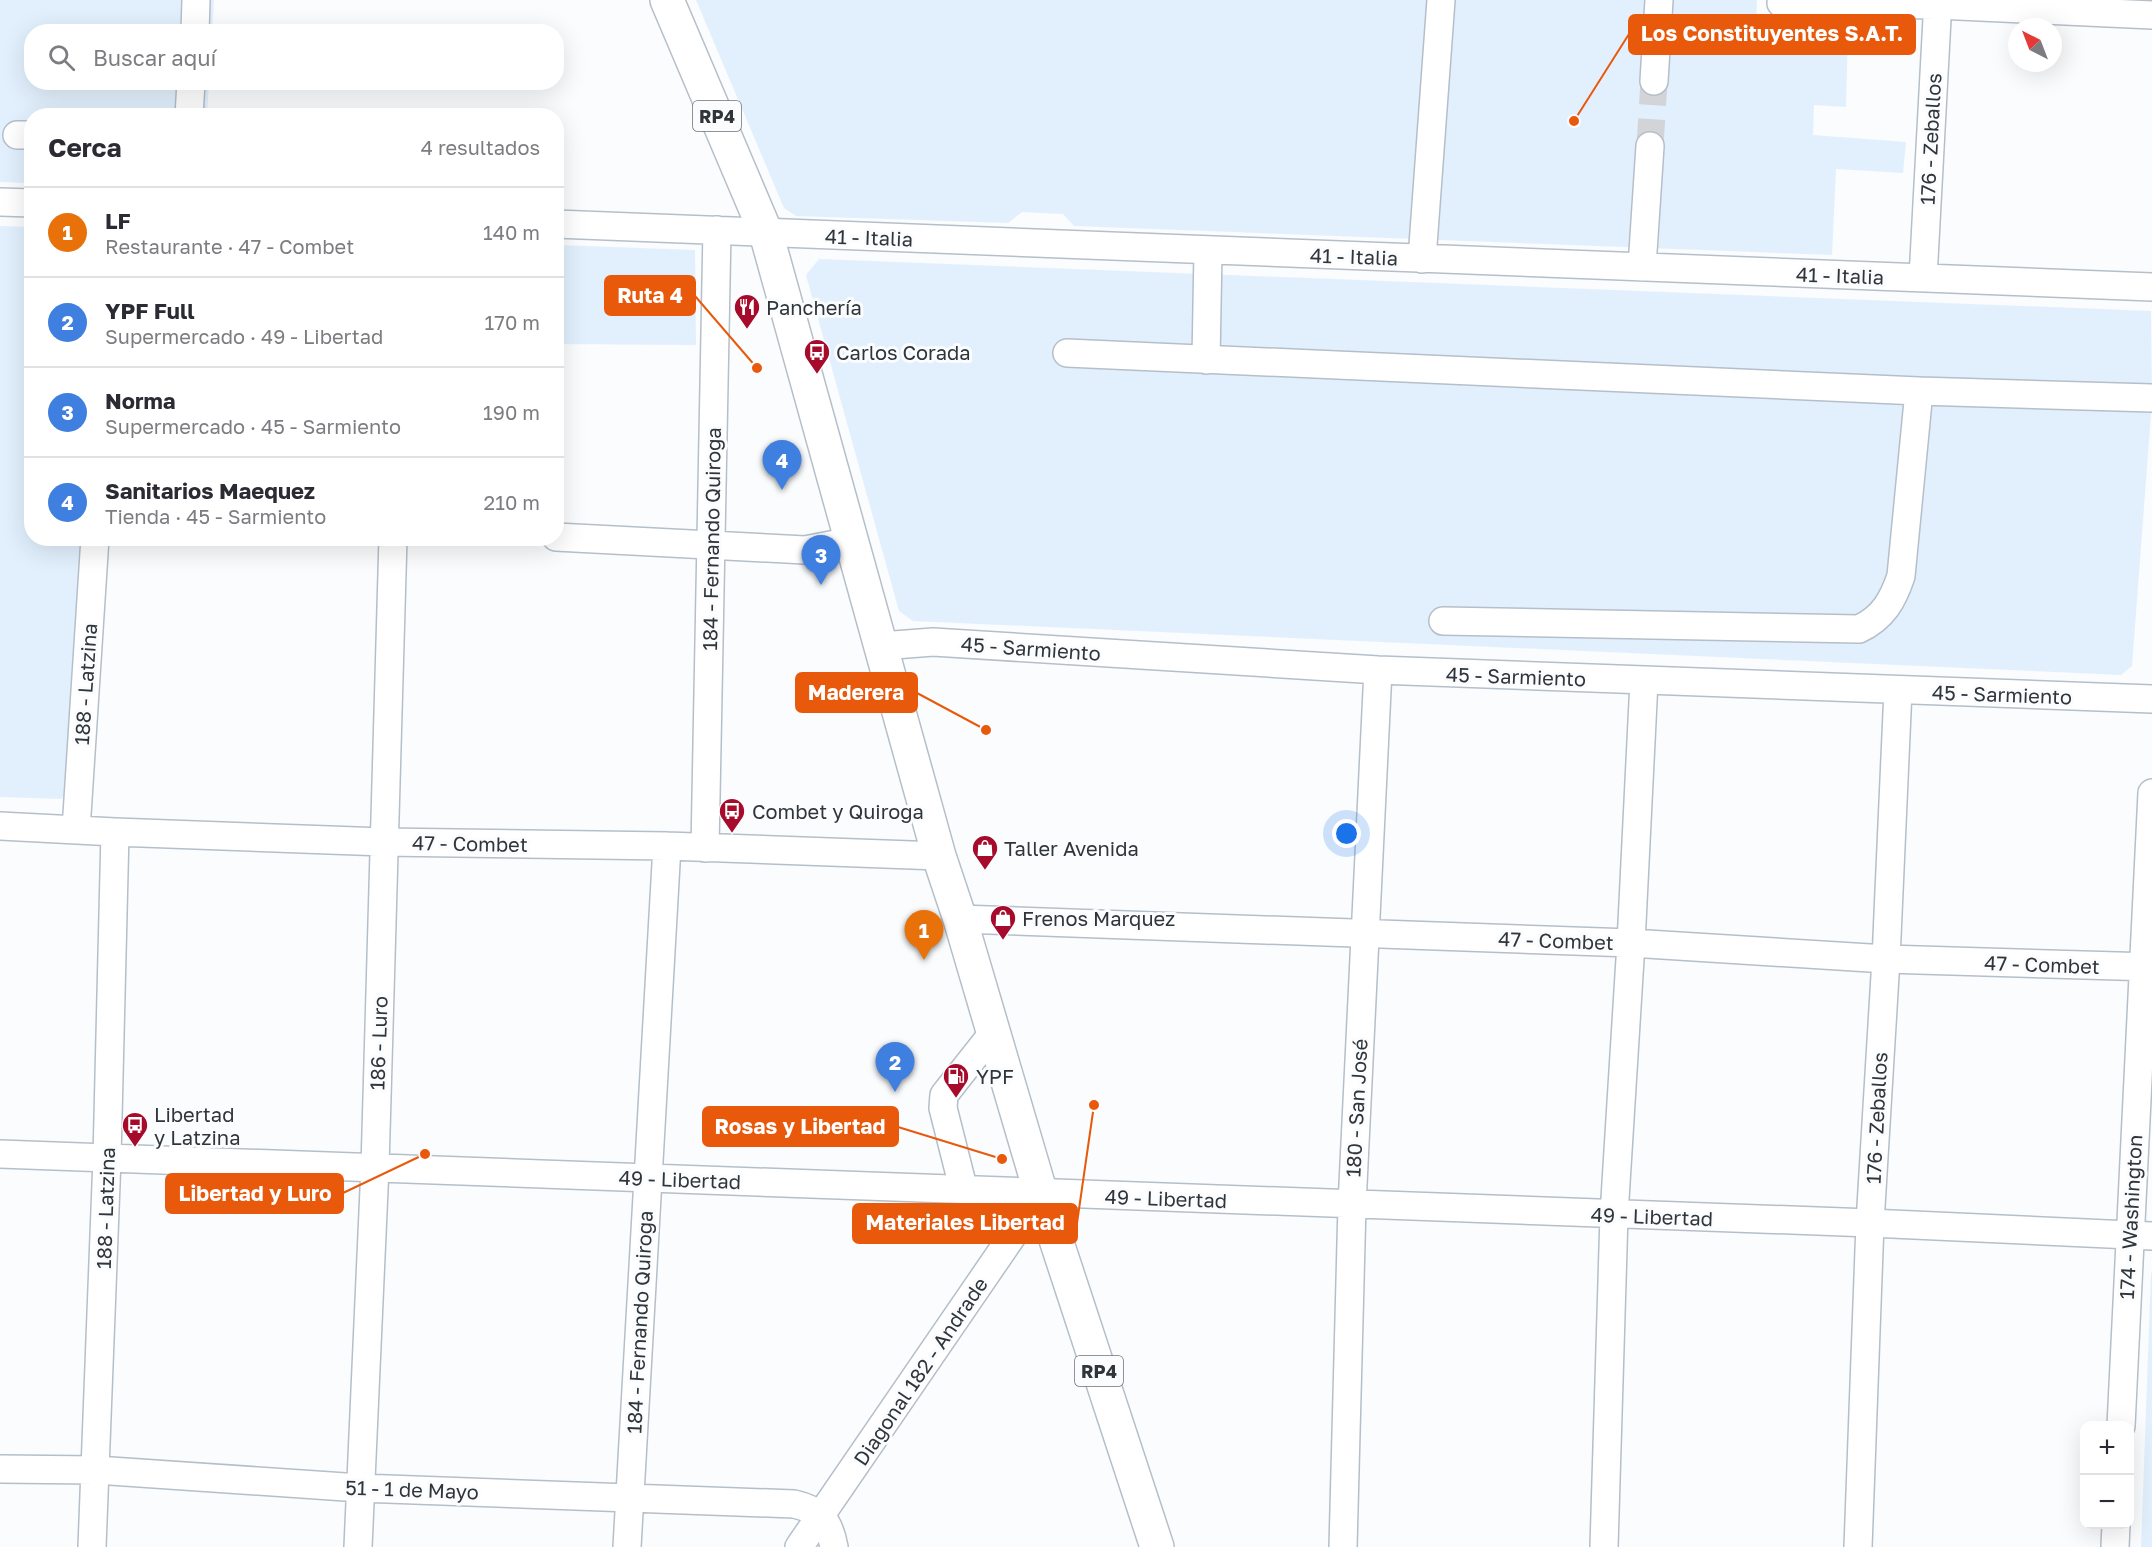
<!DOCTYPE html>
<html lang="es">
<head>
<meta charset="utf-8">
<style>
	:root { --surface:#fff; --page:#f2f2f3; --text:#2b2b33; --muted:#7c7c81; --line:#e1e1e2; --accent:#a60b2b }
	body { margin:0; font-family:"Golos Text",sans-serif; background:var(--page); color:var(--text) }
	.controls { position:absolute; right:18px; bottom:18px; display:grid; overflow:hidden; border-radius:12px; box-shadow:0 6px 24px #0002 }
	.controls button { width:54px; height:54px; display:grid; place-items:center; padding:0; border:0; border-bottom:2px solid var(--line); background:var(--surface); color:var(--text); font:30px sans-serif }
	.compass { position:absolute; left:2008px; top:18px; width:54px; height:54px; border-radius:50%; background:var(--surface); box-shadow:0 6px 24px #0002; rotate:318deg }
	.you { position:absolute; left:1347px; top:834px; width:21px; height:21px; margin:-15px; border:4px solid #fff; border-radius:50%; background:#1a73e8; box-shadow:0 0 0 9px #1a73e833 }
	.badge { display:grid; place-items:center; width:39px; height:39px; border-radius:50%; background:var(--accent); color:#fff; font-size:20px; font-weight:700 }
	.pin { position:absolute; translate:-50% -50px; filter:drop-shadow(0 2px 3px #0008) }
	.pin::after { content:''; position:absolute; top:32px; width:21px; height:18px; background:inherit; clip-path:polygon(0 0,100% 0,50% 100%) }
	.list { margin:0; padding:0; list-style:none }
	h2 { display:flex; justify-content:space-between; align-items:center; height:78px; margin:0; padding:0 24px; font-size:26px }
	h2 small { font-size:20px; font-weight:400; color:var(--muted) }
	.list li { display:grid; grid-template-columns:39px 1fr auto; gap:18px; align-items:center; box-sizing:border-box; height:90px; padding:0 24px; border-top:2px solid var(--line) }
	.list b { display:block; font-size:22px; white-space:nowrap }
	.list p { margin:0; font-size:20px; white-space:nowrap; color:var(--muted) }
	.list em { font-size:20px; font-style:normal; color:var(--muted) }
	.icon { flex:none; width:33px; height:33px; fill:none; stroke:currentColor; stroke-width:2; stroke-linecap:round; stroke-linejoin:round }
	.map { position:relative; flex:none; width:2152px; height:1547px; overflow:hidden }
	.search { position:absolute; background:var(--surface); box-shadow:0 6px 24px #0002; left:24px; top:24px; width:540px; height:66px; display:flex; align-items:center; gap:15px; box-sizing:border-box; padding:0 21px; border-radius:24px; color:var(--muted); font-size:22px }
	.panel { position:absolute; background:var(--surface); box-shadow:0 6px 24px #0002; left:24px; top:108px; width:540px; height:438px; border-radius:24px }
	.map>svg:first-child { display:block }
	.built { fill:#e2f0fd }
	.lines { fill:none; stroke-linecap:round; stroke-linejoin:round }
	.minor-tunnel { stroke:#d2d4d7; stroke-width:27; stroke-dasharray:27 14; stroke-linecap:butt }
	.minor-casing { stroke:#b5bfc9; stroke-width:30 }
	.major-casing { stroke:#b5bfc9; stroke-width:36 }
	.minor { stroke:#fff; stroke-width:27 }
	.major { stroke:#fff; stroke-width:33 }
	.labels { text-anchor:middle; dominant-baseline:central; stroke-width:6; stroke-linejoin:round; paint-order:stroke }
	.shield { fill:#fafcfe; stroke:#6d7174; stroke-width:1.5 }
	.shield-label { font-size:18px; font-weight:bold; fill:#303539 }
	.street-label { font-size:20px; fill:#303539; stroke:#fafcfe }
	.poi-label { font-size:20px; fill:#303539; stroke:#fafcfe; text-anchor:start }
	.leader { fill:none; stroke:#e8590c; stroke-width:2 }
	.callout-dot { fill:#e8590c; stroke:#fafcfe; stroke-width:2 }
	.callout { fill:#e8590c; stroke:#e8590c; stroke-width:2 }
	.callout-label { font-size:21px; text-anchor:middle; font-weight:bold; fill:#fff }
</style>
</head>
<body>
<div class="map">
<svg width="2152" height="1547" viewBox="0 0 2152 1547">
	<rect width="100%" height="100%" fill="#fafcfe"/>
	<path class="built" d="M0,0H214L212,31L32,32V82L209,83L207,115L32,116L31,183L0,182Z
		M696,0H1757L1756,25L1848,29L1846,107L1814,105L1813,135L1906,142L1903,173L1836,169L1832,255L1074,226L1063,214L1022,212L1008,223L796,216L784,208Z
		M0,226L31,227L32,538L88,539L71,790L61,799L0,797Z
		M557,245L695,250L696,345L557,344Z
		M819,259L2151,311L2152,401L2132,666L2121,675L913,621L899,611L806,275Z
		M2152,1272V1547H2141L2151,1273Z"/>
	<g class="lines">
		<path class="minor-tunnel" d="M1650,146L1654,81"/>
		<g class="minor-casing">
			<path id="minor" d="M1781,3L1937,5L2152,15
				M195,32L196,0
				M1654,81L1659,0
				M189,116L191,82
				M17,135H32
				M0,202L32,203
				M556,224L2152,287
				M1422,259L1441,0
				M1642,267L1650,146
				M1923,278L1938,0
				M1067,353L1919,391L2152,398
				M1206,360L1208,251
				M556,537L805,550L851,541
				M1443,621L1859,629C1883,618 1893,600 1901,576L1919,391
				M881,646L933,642L1378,670L2152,699
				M0,826L115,832L384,842L667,846L939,856
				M76,830L95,538
				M705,848L717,230
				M960,919L1631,943L1886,959L2152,967
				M0,1154L1870,1223L2152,1236
				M964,1191L943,1108L944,1095L993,1033
				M2121,1426L2152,793
				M0,1469L96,1470L360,1488L794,1504C820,1510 829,1520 834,1547
				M92,1547L107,1158L115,832
				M358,1547L375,1167L393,538
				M627,1547L667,846
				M799,1547L1041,1194
				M1343,1547L1352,1205L1378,670
				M1604,1547L1614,1215L1631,943L1644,681
				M1858,1547L1870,1223L1886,959L1898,690
				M2115,1547L2116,1524"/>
		</g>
		<g class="major-casing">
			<path id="major" d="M667,0L766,233L939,856L960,919L1041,1194L1157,1547"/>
		</g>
		<use href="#minor" class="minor"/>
		<use href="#major" class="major"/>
	</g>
	<defs>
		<g id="restaurant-pin" transform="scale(1.35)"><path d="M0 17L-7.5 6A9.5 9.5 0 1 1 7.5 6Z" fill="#a60b2b" stroke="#fafcfe"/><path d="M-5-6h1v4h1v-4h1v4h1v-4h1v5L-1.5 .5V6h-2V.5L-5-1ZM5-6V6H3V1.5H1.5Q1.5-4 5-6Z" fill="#fff"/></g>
		<g id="bus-pin" transform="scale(1.35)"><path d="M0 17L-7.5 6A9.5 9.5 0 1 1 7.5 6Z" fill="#a60b2b" stroke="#fafcfe"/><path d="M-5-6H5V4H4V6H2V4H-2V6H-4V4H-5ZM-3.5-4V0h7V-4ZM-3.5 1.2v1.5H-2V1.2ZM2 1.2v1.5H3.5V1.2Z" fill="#fff"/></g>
		<g id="shop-pin" transform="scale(1.35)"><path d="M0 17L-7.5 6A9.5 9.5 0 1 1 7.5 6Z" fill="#a60b2b" stroke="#fafcfe"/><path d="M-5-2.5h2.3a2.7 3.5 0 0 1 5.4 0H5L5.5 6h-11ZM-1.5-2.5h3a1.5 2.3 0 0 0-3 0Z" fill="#fff"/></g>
		<g id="fuel-pin" transform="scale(1.35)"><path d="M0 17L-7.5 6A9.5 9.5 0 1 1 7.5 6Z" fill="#a60b2b" stroke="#fafcfe"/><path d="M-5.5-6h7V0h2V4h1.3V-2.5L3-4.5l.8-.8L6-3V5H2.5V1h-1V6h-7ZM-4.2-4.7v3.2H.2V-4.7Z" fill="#fff"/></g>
	</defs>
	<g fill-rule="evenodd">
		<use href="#restaurant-pin" x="747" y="307"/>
		<use href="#bus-pin" x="817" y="352"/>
		<use href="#bus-pin" x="732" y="811"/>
		<use href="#shop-pin" x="985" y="848"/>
		<use href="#shop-pin" x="1003" y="918"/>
		<use href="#fuel-pin" x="956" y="1076"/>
		<use href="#bus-pin" x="135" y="1125"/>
	</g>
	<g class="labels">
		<g class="shield">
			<rect x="693" y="101" width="48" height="30" rx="4.5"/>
			<rect x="1075" y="1356" width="48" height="30" rx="4.5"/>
		</g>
		<g class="shield-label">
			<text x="717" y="116">RP4</text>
			<text x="1099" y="1371">RP4</text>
		</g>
		<g class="street-label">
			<text transform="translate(1930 139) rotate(-87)">176 - Zeballos</text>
			<text transform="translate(869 237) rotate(2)">41 - Italia</text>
			<text transform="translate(1354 256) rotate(2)">41 - Italia</text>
			<text transform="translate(1840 275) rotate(2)">41 - Italia</text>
			<text transform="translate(711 539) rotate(-89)">184 - Fernando Quiroga</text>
			<text transform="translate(1031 648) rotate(4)">45 - Sarmiento</text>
			<text transform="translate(1516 676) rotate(2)">45 - Sarmiento</text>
			<text transform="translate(85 684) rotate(-86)">188 - Latzina</text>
			<text transform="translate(2002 694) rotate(2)">45 - Sarmiento</text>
			<text transform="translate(470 843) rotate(1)">47 - Combet</text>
			<text transform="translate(1556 940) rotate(2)">47 - Combet</text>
			<text transform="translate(2042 964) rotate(2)">47 - Combet</text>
			<text transform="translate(378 1043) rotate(-88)">186 - Luro</text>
			<text transform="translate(1356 1108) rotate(-87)">180 - San José</text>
			<text transform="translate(1876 1118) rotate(-87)">176 - Zeballos</text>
			<text transform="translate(680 1179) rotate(2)">49 - Libertad</text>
			<text transform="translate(1166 1198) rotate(2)">49 - Libertad</text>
			<text transform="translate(105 1208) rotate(-88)">188 - Latzina</text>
			<text transform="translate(1652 1216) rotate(2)">49 - Libertad</text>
			<text transform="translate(2130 1217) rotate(-87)">174 - Washington</text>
			<text transform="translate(639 1322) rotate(-87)">184 - Fernando Quiroga</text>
			<text transform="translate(920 1371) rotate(-56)">Diagonal 182 - Andrade</text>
			<text transform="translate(412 1489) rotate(2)">51 - 1 de Mayo</text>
		</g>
		<g class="poi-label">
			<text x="766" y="307">Panchería</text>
			<text x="836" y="352">Carlos Corada</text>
			<text x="752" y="811">Combet y Quiroga</text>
			<text x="1004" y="848">Taller Avenida</text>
			<text x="1022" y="918">Frenos Marquez</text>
			<text x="976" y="1076">YPF</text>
			<text x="154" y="1114">Libertad<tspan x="154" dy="23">y Latzina</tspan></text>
		</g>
	</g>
	<path class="leader" d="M1574 121L1629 34M757 368L695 296M986 730L917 693M1002 1159L898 1127M425 1154L343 1193M1094 1105L1077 1223"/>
	<g class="callout-dot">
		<circle cx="1574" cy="121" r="6"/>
		<circle cx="757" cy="368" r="6"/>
		<circle cx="986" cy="730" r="6"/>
		<circle cx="1002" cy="1159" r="6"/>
		<circle cx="425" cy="1154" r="6"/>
		<circle cx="1094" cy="1105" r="6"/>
	</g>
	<g class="callout">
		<rect x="1629" y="15" width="286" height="39" rx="6"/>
		<rect x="605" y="276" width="90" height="39" rx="6"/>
		<rect x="796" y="673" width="121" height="39" rx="6"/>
		<rect x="703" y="1107" width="195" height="39" rx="6"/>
		<rect x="166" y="1174" width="177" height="39" rx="6"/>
		<rect x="853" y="1204" width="224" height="39" rx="6"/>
	</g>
	<g class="callout-label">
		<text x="1772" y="41">Los Constituyentes S.A.T.</text>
		<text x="650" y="303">Ruta 4</text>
		<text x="856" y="700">Maderera</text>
		<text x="800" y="1134">Rosas y Libertad</text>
		<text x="255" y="1201">Libertad y Luro</text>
		<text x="965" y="1230">Materiales Libertad</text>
	</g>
</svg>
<div class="controls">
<button>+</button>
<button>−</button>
</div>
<svg class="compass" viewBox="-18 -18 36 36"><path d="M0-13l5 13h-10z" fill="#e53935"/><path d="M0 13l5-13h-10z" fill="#7c7c81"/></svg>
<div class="you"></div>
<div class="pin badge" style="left:924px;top:960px;background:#e8710a">1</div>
<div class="pin badge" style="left:895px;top:1092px;background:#3f7fe0">2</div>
<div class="pin badge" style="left:821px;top:585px;background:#3f7fe0">3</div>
<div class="pin badge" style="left:782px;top:490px;background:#3f7fe0">4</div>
<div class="search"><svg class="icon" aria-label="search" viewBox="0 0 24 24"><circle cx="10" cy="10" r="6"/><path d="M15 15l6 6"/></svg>Buscar aquí</div>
<section class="panel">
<h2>Cerca<small>4 resultados</small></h2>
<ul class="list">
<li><span class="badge" style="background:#e8710a">1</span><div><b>LF</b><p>Restaurante · 47 - Combet</p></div><em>140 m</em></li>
<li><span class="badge" style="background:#3f7fe0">2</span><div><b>YPF Full</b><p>Supermercado · 49 - Libertad</p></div><em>170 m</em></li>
<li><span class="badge" style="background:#3f7fe0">3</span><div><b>Norma</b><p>Supermercado · 45 - Sarmiento</p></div><em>190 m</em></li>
<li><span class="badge" style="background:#3f7fe0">4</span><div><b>Sanitarios Maequez</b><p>Tienda · 45 - Sarmiento</p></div><em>210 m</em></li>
</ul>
</section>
</div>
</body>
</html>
